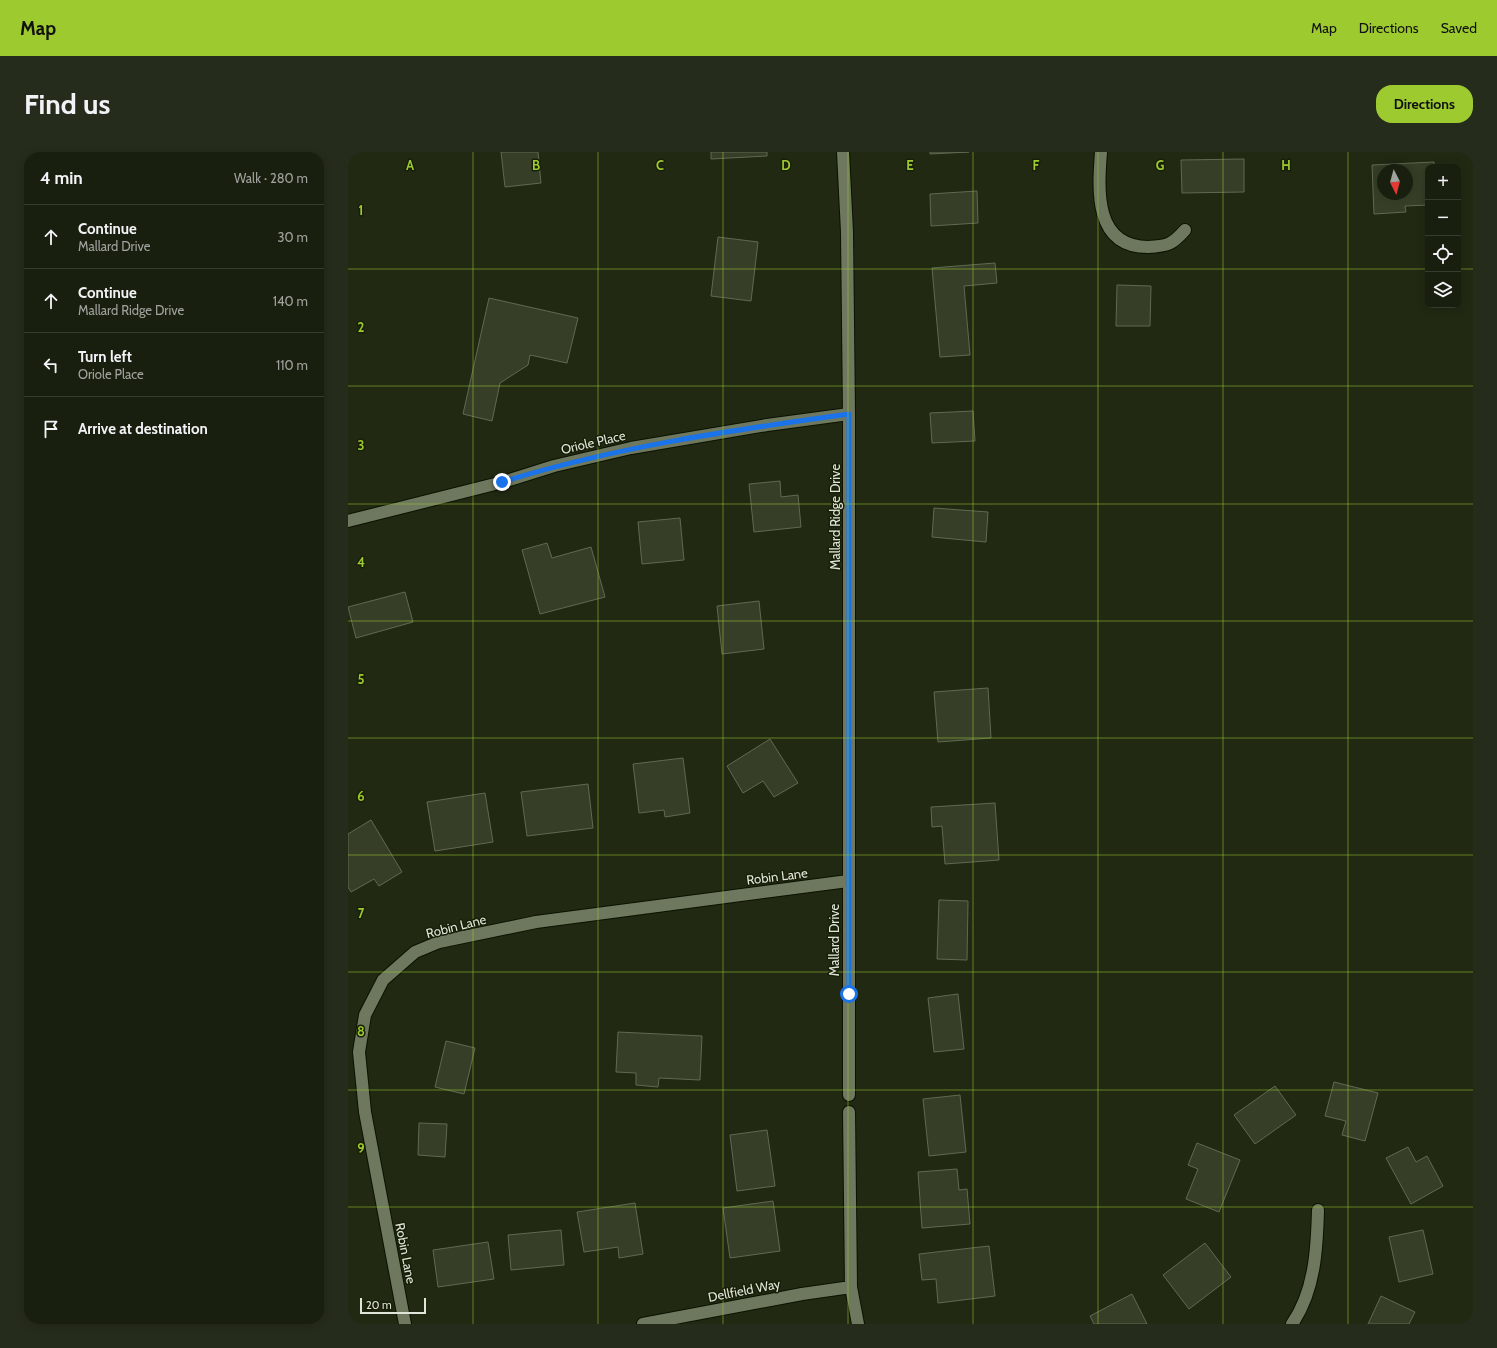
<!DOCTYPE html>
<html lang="en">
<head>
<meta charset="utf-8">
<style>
	:root { --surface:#191f0e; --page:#262c1c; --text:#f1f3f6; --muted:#9fa29e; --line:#373d2e; --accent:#9dca2f }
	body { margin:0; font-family:Cabin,sans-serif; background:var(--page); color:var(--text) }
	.controls { position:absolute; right:12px; top:12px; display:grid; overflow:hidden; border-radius:8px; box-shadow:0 2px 10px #0003 }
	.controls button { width:36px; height:36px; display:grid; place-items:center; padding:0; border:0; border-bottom:1px solid var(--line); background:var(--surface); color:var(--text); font:20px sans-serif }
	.compass { position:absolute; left:1029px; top:12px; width:36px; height:36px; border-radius:50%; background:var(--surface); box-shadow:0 2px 10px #0003; rotate:174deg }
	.scale { position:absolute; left:12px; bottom:10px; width:66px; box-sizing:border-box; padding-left:4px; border:2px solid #e0e6d7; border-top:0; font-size:11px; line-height:14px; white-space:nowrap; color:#e0e6d7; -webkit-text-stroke:3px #181f09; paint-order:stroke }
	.stop { position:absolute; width:12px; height:12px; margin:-9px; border:3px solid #1a73e8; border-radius:50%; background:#fff }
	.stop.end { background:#1a73e8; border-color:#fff; box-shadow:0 1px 4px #0008 }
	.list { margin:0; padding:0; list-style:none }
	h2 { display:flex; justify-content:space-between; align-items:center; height:52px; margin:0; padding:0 16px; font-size:17px }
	h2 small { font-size:13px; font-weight:400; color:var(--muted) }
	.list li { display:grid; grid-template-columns:26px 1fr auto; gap:12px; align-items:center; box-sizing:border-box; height:64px; padding:0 16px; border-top:1px solid var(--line) }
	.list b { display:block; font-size:15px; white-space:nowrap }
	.list p { margin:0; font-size:13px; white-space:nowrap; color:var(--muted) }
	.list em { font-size:13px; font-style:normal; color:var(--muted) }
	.icon { flex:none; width:22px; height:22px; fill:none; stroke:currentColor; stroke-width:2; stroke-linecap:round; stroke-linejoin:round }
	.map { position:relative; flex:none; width:1125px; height:1172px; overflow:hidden; border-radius:16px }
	header { display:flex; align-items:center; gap:24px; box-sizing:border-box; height:56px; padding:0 20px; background:var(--accent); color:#111 }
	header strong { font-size:19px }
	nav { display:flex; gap:22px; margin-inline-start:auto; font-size:14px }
	.intro { display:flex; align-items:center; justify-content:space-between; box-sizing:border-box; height:96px; padding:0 24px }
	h1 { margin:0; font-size:28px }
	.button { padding:10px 18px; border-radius:16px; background:var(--accent); color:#111; font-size:14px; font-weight:700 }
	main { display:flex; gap:24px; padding:0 24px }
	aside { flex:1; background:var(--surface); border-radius:16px; box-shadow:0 2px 10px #0003 }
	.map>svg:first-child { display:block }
	.building { fill:#363e27; stroke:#606a50; fill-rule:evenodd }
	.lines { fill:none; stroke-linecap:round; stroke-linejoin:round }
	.service-casing { stroke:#0b1200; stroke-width:14 }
	.minor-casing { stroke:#0b1200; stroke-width:14 }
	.service { stroke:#6e785e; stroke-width:12 }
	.minor { stroke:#6e785e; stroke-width:12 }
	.route { stroke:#1a73e8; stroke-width:5 }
	.grid { fill:none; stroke:#9dca2f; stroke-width:1; stroke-opacity:0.55 }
	.labels { text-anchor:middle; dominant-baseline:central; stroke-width:3; stroke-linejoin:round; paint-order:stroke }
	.street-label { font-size:13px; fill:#e0e6d7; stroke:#181f09 }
	.grid-label { font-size:13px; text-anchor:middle; font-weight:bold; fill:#9dca2f; stroke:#181f09; stroke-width:3; stroke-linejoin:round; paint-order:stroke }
</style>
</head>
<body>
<header>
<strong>Map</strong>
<nav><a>Map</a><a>Directions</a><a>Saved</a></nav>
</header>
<div class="intro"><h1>Find us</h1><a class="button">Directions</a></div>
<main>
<aside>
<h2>4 min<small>Walk · 280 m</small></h2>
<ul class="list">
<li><svg class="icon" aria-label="ahead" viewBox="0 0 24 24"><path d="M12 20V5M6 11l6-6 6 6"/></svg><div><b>Continue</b><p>Mallard Drive</p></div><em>30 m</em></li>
<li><svg class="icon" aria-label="ahead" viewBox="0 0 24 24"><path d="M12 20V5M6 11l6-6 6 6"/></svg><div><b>Continue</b><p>Mallard Ridge Drive</p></div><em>140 m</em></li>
<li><svg class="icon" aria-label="left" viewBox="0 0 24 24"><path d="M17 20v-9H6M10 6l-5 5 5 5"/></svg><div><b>Turn left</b><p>Oriole Place</p></div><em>110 m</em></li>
<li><svg class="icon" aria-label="arrive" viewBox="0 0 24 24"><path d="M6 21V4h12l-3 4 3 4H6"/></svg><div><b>Arrive at destination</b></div></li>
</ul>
</aside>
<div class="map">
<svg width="1125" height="1172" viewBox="0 0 1125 1172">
	<rect width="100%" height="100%" fill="#212913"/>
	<path class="building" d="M153,0H190L193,31L157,35Z
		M363,0H419V4L363,7Z
		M582,0H621L582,2Z
		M896,7V40L834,41L833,8Z
		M1086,10V15H1080V53L1057,54L1058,60L1026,62L1024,13ZM1035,18H1059V42H1035Z
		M629,39L630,71L583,74L582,42Z
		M370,85L410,90L403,149L363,144Z
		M647,111L649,131L616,134L622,203L592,205L584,116Z
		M769,133L803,134L802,174H768Z
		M141,146L230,166L219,211L182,203L180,213L152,231L144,269L115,262Z
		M625,259L627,289L584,291L582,261Z
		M432,329L433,345L450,343L453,375L406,380L401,332Z
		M586,356L640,360L638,390L584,385Z
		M332,366L336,408L294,412L290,370Z
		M199,391L204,406L243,395L257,445L192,462L174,398Z
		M57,440L65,470L8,486L0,455Z
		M411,449L416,497L374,502L369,454Z
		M640,536L643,586L590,590L586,540Z
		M422,587L450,631L426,645L415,629L395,641L379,614Z
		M335,606L342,661L317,665L316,658L291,661L285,612Z
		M240,632L245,676L179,684L173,640Z
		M137,641L145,690L87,699L79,650Z
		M647,651L651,708L597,712L594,674L584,675L583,655Z
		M23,668L54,720L31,734L26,727L3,740L0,735V682Z
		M591,748L620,749L619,808L589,807Z
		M610,842L616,897L586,900L580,846Z
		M270,880L354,884L352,928L311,926L310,935L288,933V921L268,920Z
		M98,889L127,896L116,942L87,935Z
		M986,930L1030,941L1017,989L994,983L998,969L977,964Z
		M927,934L948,963L907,992L886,963Z
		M612,943L618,1000L581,1004L575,947Z
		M71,971L99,972L97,1005L70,1003Z
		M419,978L427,1034L389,1039L382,983Z
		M849,991L892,1008L871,1060L838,1047L850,1017L840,1013Z
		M1060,995L1068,1010L1079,1004L1095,1034L1063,1052L1038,1006Z
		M609,1017L611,1038L619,1037L622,1072L574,1076L570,1020Z
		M425,1049L432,1099L382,1106L375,1056Z
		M287,1051L295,1102L271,1106L270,1095L236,1100L229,1060Z
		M213,1078L216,1113L163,1118L160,1083Z
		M1075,1078L1085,1122L1051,1130L1041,1085Z
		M140,1090L146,1127L90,1135L85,1098Z
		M857,1091L883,1125L841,1157L815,1123Z
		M641,1094L647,1144L590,1151L588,1127L574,1128L571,1102Z
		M784,1142L799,1172H746L742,1164Z
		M1033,1144L1067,1160L1061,1172H1020Z"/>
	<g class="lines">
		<g class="service-casing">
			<path id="service" d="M753,0C750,38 746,95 800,95C819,94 824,93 837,78"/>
		</g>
		<g class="minor-casing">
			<path id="minor" d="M495,0L499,80L501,262V943
				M0,369L155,330L206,314L283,296L419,273L501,262
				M501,960L503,1135L510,1172
				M57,1172L17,960L11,900L17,863L35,828L67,800L91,790L188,770L500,729
				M295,1172L454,1142L503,1135
				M944,1172C967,1139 969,1096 970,1058"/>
		</g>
		<use href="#service" class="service"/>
		<use href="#minor" class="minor"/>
	</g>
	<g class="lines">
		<path class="route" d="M154,330C267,295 384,278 501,262V842"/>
	</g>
	<path class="grid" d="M125,0V1172M250,0V1172M375,0V1172M500,0V1172M625,0V1172M750,0V1172M875,0V1172M1000,0V1172M0,117H1080M1110,117H1125M0,234H1125M0,352H1125M0,469H1125M0,586H1125M0,703H1125M0,820H1125M0,938H1125M0,1055H1125"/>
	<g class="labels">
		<g class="street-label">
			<text transform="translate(245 290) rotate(-13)">Oriole Place</text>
			<text transform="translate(487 365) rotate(-90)">Mallard Ridge Drive</text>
			<text transform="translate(429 724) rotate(-7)">Robin Lane</text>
			<text transform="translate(108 774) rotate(-14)">Robin Lane</text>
			<text transform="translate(486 788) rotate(-90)">Mallard Drive</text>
			<text transform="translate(58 1101) rotate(79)">Robin Lane</text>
			<text transform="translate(396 1138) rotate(-11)">Dellfield Way</text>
		</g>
	</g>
	<g class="grid-label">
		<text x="62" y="18">A</text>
		<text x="188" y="18">B</text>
		<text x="312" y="18">C</text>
		<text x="438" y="18">D</text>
		<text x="562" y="18">E</text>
		<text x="688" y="18">F</text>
		<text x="812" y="18">G</text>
		<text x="938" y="18">H</text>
		<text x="13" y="63">1</text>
		<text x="13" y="180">2</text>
		<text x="13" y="298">3</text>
		<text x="13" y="415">4</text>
		<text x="13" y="532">5</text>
		<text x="13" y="649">6</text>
		<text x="13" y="766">7</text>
		<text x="13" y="884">8</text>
		<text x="13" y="1001">9</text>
	</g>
</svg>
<div class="controls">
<button>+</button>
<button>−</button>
<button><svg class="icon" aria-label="locate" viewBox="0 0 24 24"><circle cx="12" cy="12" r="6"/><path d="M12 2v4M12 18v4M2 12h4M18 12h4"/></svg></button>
<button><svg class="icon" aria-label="layers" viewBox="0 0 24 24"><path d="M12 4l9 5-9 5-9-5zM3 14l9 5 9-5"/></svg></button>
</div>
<svg class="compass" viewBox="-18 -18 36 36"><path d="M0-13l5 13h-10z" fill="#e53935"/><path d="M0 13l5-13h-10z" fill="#9fa29e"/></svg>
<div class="scale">20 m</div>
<div class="stop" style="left:501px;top:842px"></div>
<div class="stop end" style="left:154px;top:330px"></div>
</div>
</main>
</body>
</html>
